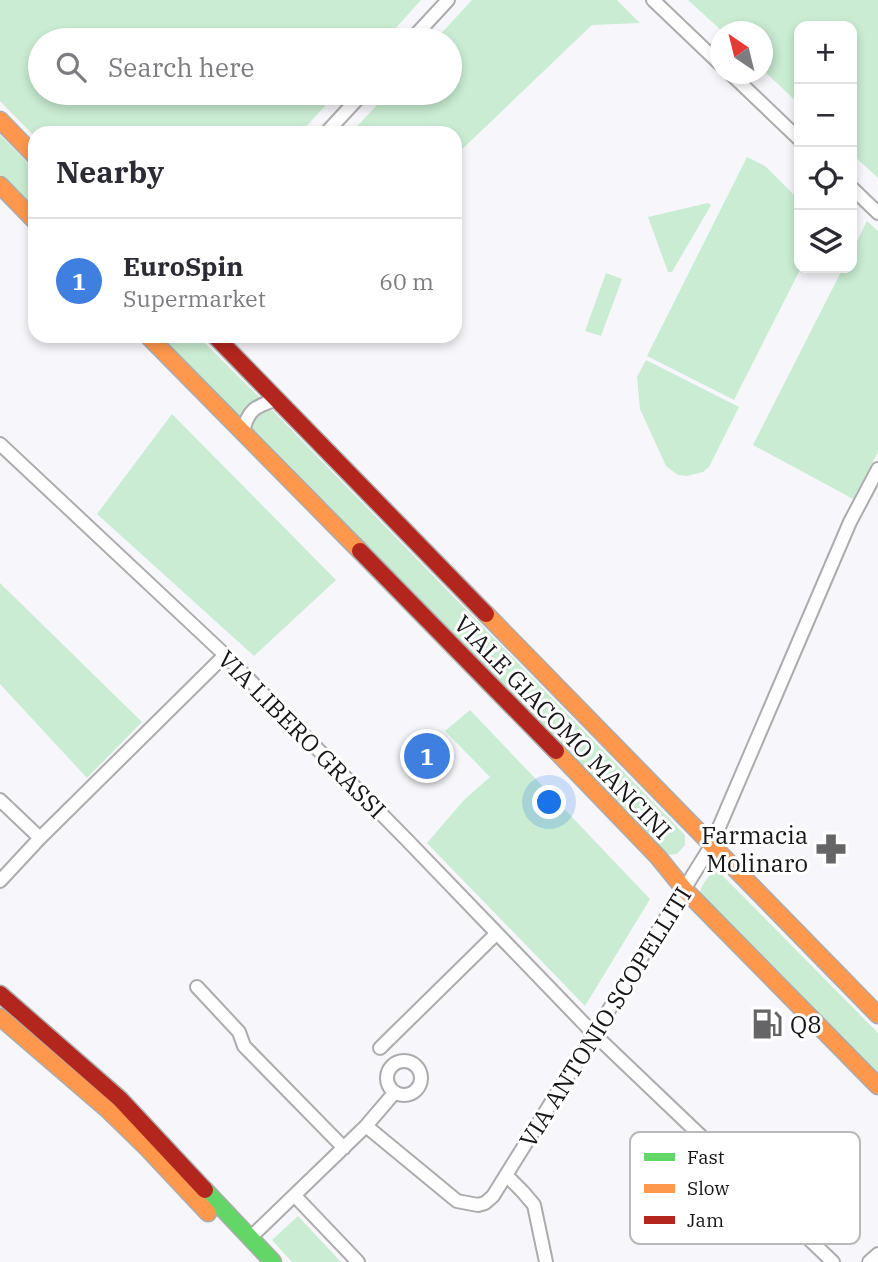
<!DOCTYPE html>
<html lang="en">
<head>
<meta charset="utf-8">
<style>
	:root { --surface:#fff; --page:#f7f7f7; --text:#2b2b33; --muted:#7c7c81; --line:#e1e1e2; --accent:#656567 }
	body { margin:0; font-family:"IBM Plex Serif",serif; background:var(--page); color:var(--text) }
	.controls { position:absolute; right:21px; top:21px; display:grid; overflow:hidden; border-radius:14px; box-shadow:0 4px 10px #0003 }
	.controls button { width:63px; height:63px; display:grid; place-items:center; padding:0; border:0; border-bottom:2px solid var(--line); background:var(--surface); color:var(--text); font:35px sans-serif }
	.compass { position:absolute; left:710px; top:21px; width:63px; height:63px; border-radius:50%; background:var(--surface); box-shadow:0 4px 10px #0003; rotate:325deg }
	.you { position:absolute; left:550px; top:803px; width:24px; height:24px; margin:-18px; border:5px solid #fff; border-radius:50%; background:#1a73e8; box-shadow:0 0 0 10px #1a73e833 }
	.badge { display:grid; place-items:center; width:46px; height:46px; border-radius:50%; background:var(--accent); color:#fff; font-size:23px; font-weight:700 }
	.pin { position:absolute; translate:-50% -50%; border:4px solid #fff; box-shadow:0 2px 7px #0006 }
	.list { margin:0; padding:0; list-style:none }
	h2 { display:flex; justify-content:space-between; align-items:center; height:91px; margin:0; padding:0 28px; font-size:30px }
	h2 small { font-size:23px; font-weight:400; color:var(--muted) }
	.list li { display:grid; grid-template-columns:46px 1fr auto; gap:21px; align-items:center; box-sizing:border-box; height:126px; padding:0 28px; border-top:2px solid var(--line) }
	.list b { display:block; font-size:26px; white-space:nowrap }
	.list p { margin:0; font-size:23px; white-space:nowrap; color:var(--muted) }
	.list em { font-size:23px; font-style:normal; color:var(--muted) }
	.icon { flex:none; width:38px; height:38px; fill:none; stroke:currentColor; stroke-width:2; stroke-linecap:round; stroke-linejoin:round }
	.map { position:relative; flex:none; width:878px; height:1262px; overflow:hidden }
	.search { position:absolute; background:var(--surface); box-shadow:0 4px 10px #0003; left:28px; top:28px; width:434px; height:77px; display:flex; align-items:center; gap:18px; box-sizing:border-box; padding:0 24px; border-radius:38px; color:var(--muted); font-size:26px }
	.panel { position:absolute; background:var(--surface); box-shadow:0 4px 10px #0003; left:28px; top:126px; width:434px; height:217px; border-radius:21px }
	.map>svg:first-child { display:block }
	.green { fill:#c9ecd2 }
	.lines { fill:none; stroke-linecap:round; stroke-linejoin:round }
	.street-casing { stroke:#acacae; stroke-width:16 }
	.fast-casing { stroke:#acacae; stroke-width:19 }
	.slow-casing { stroke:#acacae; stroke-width:19 }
	.jam-casing { stroke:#acacae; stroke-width:19 }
	.street { stroke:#fefefe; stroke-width:12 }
	.fast { stroke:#63d668; stroke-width:16 }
	.slow { stroke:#ff974d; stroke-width:16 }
	.jam { stroke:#b3261e; stroke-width:16 }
	.labels { text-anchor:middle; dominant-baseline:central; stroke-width:6; stroke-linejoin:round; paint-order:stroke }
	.street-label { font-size:24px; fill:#161618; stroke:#fff }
	.poi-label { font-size:24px; fill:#161618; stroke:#fff; text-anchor:end }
	.key { fill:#fff; stroke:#b9b9ba; stroke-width:2 }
	.key-label { font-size:19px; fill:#161618 }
</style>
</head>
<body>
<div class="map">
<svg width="878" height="1262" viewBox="0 0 878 1262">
	<rect width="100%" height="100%" fill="#f7f7fb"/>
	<path class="green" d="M0,0H421L385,40H40V93H337L300,133H35V137L0,101Z
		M472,0H617L640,23L592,25L455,156V133H351L388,93H450V40H435Z
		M688,0H878V178L852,154V26H799V104L763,70L762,32L722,31Z
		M0,135L35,170V210L0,174Z
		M747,157L765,166L799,200V268H801L734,400L647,356Z
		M708,203L711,205L710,207L672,272H668L648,217Z
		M867,221L878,231V452L853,499L753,445L843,268H852V251Z
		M606,273L622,279L601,336L585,331Z
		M157,336H198L276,414L685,835V845L677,854L667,855Z
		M646,360L739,407L709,467L703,472L687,476L678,475L666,466L640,409L637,377Z
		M172,414L336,580L254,656L97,514Z
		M0,583L142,722L87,778L0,684Z
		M470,710L650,899L585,1006L427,843L464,800L490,777L445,731Z
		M718,871L878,1033V1077L699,895C702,884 708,874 718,871Z
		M298,1216L341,1262H292L272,1240Z"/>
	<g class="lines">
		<g class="street-casing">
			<path id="street" d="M653,0L720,64
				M411,40L448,0
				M731,74L799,139
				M326,133L363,93
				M852,188L878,213
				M243,432C248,409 255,407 277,399
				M0,444L225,655L407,840L594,1034L833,1262
				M0,800L40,838
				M0,881L40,838L225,655
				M197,987L239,1032L244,1046L344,1148
				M380,1048L496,934
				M387 1078a17 17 0 1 1 34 0a17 17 0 1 1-34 0Z
				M366,1126L395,1092
				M507,1176L523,1192L534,1205L546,1262
				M295,1196L358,1262
				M250,1238L366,1126L457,1201L478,1205L485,1203L493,1196L711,846L850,522L878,469
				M869,1262L878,1254"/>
		</g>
		<g class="fast-casing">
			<path id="fast" d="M205,1190L273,1262"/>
		</g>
		<g class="slow-casing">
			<path id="slow" d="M0,120L35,156
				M0,185L35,221
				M148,336L360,551
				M486,614L878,1015
				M556,751L658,857L684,889L878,1086
				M0,1017L107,1109L147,1148L208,1213"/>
		</g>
		<g class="jam-casing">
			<path id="jam" d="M215,336L486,614
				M360,551L556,751
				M0,994L120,1099L205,1190"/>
		</g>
		<use href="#street" class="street"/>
		<use href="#fast" class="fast"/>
		<use href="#slow" class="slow"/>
		<use href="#jam" class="jam"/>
	</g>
	<defs>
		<g id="pharmacy-bare" transform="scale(2.415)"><path d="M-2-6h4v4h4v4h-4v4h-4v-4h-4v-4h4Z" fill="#656567" stroke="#fff" stroke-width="2.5" paint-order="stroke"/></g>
		<g id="fuel-bare" transform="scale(2.415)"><path d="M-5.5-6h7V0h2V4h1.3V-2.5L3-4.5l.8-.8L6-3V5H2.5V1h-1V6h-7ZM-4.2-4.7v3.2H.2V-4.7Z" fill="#656567" stroke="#fff" stroke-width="2.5" paint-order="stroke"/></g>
	</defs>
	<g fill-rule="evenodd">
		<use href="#pharmacy-bare" x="831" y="849"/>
		<use href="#fuel-bare" x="767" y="1024"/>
	</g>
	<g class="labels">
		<g class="street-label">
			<text transform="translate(563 727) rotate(46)">VIALE GIACOMO MANCINI</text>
			<text transform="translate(302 734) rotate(45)">VIA LIBERO GRASSI</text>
			<text transform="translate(605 1017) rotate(-58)">VIA ANTONIO SCOPELLITI</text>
		</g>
		<g class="poi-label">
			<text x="808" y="835">Farmacia<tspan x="808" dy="28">Molinaro</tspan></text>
			<text x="790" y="1024" text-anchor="start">Q8</text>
		</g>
	</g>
	<rect x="630" y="1132" width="230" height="112" rx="10" class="key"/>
	<rect x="644" y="1153" width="31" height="8" fill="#63d668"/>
	<rect x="644" y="1184" width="31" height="9" fill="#ff974d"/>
	<rect x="644" y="1216" width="31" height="8" fill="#b3261e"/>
	<g class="key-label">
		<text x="687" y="1164">Fast</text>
		<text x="687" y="1195">Slow</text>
		<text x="687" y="1227">Jam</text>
	</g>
</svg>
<div class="controls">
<button>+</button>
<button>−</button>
<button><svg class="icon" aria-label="locate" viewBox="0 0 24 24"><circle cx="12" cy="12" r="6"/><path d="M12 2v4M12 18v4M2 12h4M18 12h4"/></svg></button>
<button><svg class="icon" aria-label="layers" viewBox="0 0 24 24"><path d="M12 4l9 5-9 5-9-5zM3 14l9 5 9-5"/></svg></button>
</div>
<svg class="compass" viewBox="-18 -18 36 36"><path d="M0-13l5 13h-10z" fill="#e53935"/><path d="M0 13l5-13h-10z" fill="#7c7c81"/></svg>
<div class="you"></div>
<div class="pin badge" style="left:427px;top:756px;background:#3f7fe0">1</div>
<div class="search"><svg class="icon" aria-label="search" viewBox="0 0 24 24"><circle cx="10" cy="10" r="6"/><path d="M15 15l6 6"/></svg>Search here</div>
<section class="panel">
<h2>Nearby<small></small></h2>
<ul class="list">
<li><span class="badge" style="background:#3f7fe0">1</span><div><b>EuroSpin</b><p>Supermarket</p></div><em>60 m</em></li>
</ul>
</section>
</div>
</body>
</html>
